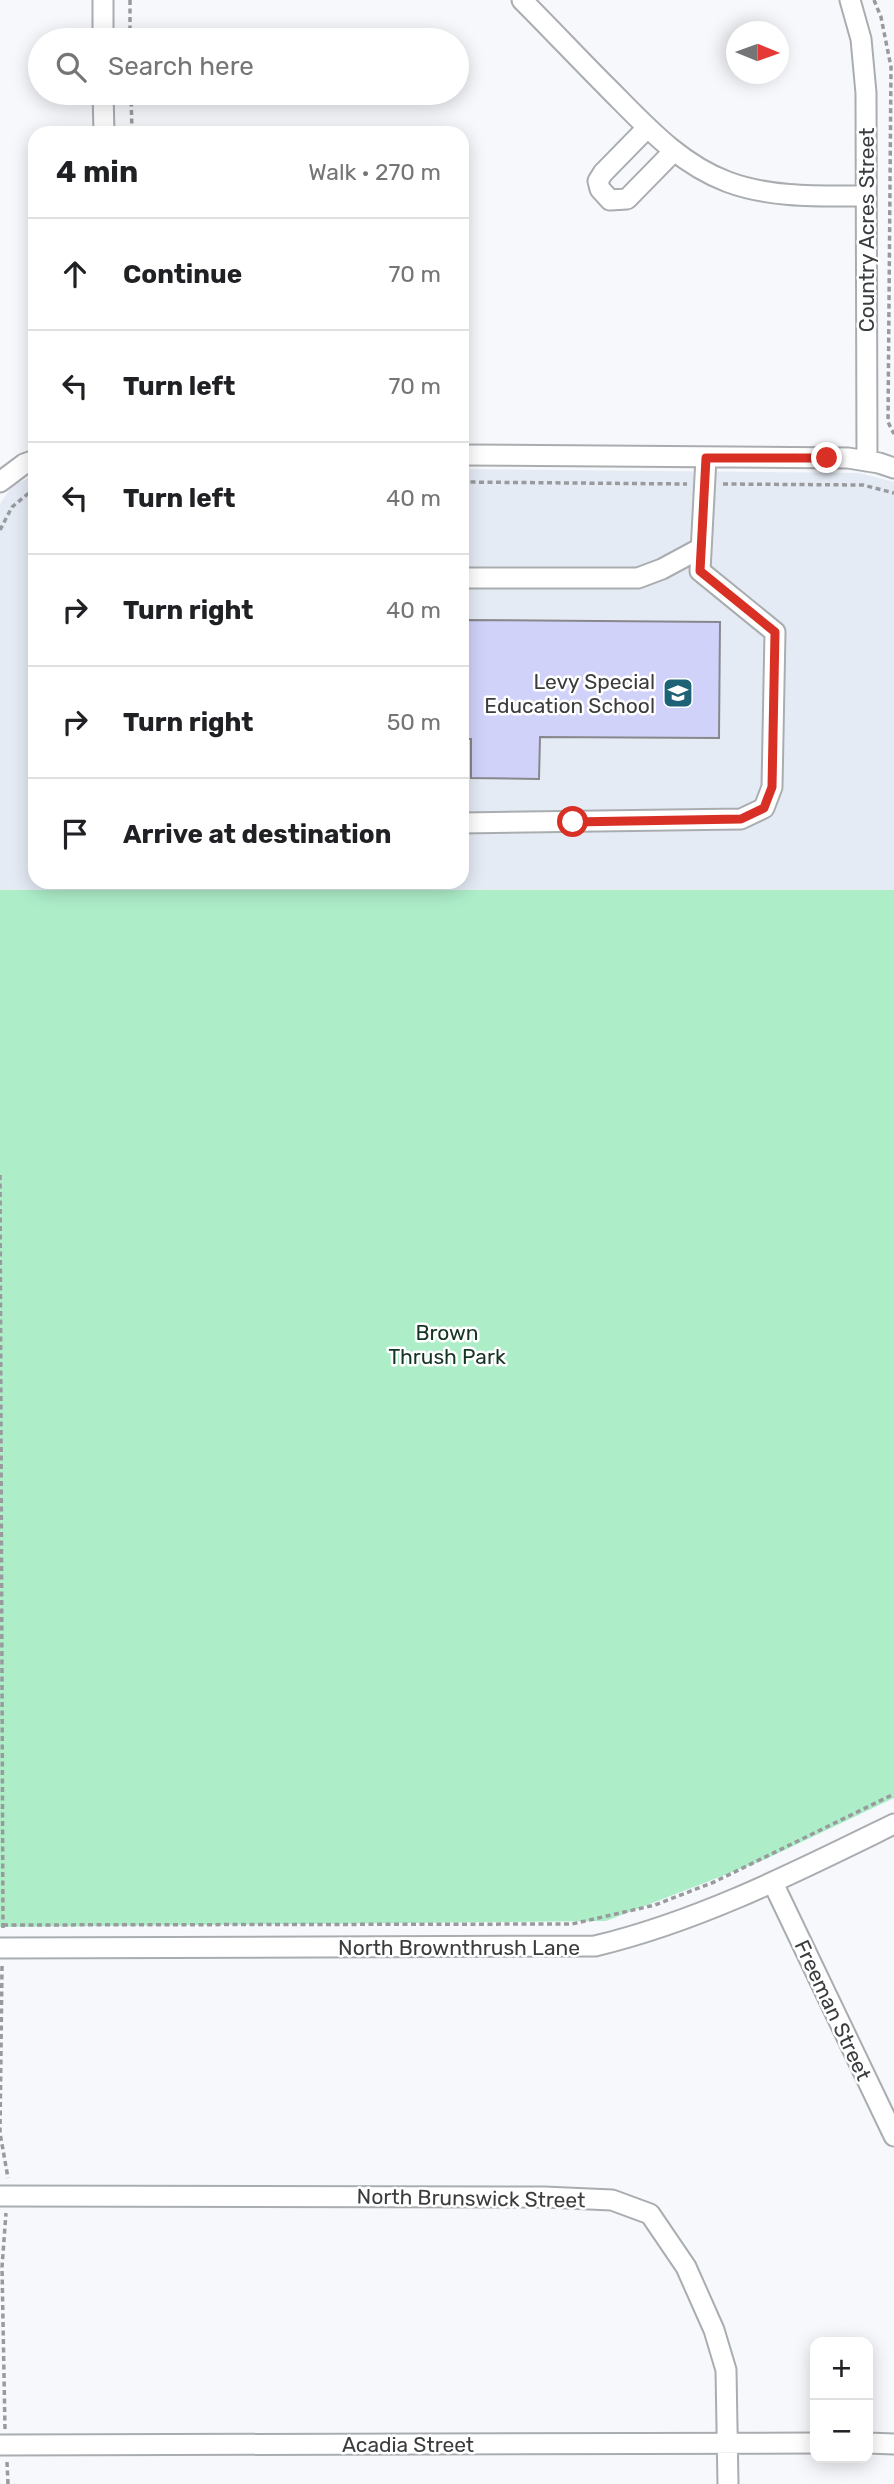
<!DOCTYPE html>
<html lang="en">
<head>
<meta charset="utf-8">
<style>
	:root { --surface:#fff; --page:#f6f6f6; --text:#202124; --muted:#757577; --line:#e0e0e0 }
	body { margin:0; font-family:Rubik,sans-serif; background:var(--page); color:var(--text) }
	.controls { position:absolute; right:21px; bottom:21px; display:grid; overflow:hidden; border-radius:14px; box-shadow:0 4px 18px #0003 }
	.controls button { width:63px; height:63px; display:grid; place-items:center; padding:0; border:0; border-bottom:2px solid var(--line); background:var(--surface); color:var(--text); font:35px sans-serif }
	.compass { position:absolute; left:726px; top:21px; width:63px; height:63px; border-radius:50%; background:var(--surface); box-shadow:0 4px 18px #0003; rotate:91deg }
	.stop { position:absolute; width:21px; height:21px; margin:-16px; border:5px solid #d93025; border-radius:50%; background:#fff }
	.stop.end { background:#d93025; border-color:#fff; box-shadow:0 2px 7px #0008 }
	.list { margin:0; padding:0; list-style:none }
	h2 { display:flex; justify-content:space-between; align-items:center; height:91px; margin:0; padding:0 28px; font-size:30px }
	h2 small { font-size:23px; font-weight:400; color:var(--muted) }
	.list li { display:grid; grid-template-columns:46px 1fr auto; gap:21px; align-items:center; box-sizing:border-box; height:112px; padding:0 28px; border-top:2px solid var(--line) }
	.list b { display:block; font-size:26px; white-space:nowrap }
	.list em { font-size:23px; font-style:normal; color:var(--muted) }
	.icon { flex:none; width:38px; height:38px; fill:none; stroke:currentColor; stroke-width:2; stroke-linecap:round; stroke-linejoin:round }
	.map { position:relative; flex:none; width:894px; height:2484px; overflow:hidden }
	.search { position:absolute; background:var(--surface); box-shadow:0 4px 18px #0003; left:28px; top:28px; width:441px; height:77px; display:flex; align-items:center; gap:18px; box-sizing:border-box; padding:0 24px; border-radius:38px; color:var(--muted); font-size:26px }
	.panel { position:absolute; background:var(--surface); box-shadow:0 4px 18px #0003; left:28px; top:126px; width:441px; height:763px; border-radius:21px }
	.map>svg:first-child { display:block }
	.built { fill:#e5ebf5 }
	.green { fill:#adeec9 }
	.building { fill:#d1d2fa; stroke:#88888c; stroke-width:2 }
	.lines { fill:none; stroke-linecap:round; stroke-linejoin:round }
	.minor-casing { stroke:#aaadb0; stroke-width:23 }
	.path { stroke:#999a9d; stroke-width:3.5; stroke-dasharray:5 3.5; stroke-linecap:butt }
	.minor { stroke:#fff; stroke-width:19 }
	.route { stroke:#d93025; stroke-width:9 }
	.labels { text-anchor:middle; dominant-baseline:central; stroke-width:5; stroke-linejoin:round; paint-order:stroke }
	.street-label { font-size:21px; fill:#3b3c3e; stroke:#fff }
	.poi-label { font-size:21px; fill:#3b3c3e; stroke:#fff; text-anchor:end }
	.park-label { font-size:21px; fill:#153525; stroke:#fff }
</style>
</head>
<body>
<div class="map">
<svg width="894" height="2484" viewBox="0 0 894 2484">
	<rect width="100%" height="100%" fill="#f6f8fc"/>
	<path class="built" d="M462,469L860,473L894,482V890H0V504L12,486L35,475V882H462Z"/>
	<path class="green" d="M0,890H894V1798L766,1859L606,1921L0,1927Z"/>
	<path class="building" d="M462,620L720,622L719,738L540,737L539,779L471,778V739H462Z"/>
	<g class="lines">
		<g class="minor-casing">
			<path id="minor" d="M103,0V40
				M522,0C551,29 579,59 608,88C644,124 679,164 728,182C771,198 820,196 866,196
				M850,0L861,39L866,93L867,461
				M103,93L104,133
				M647,128L603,173L598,181L600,189L610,200L627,199L673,152
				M462,455L848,458L879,463L894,468
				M0,482L24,464L35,460
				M462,578H638L662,569L701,548
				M462,823L741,819L764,808L772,787L775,632L700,571L706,458
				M773,1883L894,2136
				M0,1948L595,1946C700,1921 798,1871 894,1824
				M0,2196L544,2197L612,2200L650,2214L686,2267L714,2330L726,2370L728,2484
				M868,2443L894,2444
				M0,2445L815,2443"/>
		</g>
		<path class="path" d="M130,0V40
			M874,0L881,17L891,67L888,422L894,434
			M131,93L132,133
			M462,482L687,484
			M723,484L863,485L894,493
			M0,530L12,507L35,488
			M0,1175L3,1930
			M3,1925L572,1924L655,1905L714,1882L894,1794
			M2,1966L0,2133L8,2178
			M5,2429L2,2267L6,2213
			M7,2462L8,2484"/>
		<use href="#minor" class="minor"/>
	</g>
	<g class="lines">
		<path class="route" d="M573,822L741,819L764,808L772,787L775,632L700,571L706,458H827"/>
	</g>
	<defs>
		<g id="school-square" transform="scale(1.575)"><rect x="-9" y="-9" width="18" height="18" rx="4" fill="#1e6275" stroke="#fff"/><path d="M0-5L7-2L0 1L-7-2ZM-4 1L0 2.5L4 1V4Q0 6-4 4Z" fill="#fff"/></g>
	</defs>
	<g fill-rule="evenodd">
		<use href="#school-square" x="678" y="693"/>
	</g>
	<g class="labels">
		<g class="street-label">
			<text transform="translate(866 230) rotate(-90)">Country Acres Street</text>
			<text x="459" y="1947">North Brownthrush Lane</text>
			<text transform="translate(833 2010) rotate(65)">Freeman Street</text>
			<text transform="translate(471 2198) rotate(1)">North Brunswick Street</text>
			<text x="408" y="2444">Acadia Street</text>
		</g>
		<g class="poi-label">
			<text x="655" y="681">Levy Special<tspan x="655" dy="24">Education School</tspan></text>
		</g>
		<g class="park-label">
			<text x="447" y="1332">Brown<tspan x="447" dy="24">Thrush Park</tspan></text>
		</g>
	</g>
</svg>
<div class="controls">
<button>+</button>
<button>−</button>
</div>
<svg class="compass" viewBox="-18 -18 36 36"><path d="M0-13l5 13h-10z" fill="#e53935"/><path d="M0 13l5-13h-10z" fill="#757577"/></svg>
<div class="stop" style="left:573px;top:822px"></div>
<div class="stop end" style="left:827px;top:458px"></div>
<div class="search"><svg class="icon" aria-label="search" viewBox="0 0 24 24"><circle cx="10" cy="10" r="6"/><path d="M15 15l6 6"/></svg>Search here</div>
<section class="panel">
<h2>4 min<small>Walk · 270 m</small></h2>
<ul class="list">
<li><svg class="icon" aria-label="ahead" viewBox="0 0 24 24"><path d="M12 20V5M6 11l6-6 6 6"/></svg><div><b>Continue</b></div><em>70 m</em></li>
<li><svg class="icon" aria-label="left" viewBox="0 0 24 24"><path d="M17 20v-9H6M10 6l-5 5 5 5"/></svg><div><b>Turn left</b></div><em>70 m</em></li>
<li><svg class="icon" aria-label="left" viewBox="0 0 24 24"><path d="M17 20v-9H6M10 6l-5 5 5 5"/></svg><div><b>Turn left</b></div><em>40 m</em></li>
<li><svg class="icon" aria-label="right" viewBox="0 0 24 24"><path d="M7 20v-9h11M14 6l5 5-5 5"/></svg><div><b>Turn right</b></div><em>40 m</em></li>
<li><svg class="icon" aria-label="right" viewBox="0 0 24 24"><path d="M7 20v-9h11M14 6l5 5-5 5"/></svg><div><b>Turn right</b></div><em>50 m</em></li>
<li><svg class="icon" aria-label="arrive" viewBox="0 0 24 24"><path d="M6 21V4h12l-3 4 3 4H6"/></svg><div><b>Arrive at destination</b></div></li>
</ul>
</section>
</div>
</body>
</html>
